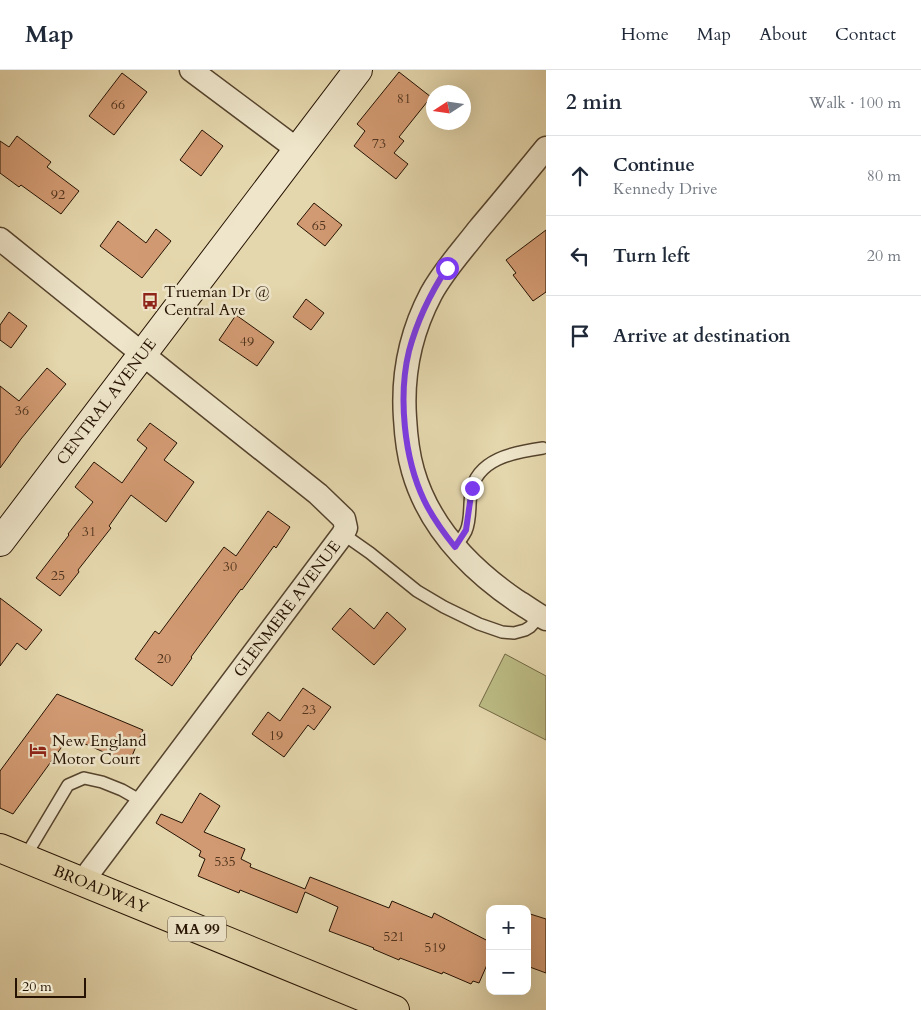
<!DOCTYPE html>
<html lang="en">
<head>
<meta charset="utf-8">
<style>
	:root { --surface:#fff; --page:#f2f2f3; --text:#1f2937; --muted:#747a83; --line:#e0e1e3 }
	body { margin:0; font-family:Cardo,serif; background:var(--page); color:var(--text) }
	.controls { position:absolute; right:15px; bottom:15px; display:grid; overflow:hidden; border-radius:10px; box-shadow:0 5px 20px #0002 }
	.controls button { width:45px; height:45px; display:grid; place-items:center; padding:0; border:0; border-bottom:1px solid var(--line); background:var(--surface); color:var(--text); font:25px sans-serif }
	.compass { position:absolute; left:426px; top:15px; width:45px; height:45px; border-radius:50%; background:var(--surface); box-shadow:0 5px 20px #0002; rotate:258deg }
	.scale { position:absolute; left:15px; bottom:12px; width:71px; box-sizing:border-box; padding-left:5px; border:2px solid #251202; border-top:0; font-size:14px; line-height:18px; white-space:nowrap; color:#251202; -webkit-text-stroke:4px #eee5ca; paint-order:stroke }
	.stop { position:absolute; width:15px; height:15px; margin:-11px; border:4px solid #7c3aed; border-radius:50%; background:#fff }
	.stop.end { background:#7c3aed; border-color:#fff; box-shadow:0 1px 5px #0008 }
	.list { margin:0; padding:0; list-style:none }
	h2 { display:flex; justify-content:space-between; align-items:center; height:65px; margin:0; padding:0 20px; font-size:21px }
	h2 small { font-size:16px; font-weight:400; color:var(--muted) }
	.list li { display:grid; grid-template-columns:32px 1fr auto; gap:15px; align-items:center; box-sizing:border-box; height:80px; padding:0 20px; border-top:1px solid var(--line) }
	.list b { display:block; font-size:19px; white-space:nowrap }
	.list p { margin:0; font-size:16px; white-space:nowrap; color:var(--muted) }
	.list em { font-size:16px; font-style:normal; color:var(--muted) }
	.icon { flex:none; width:28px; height:28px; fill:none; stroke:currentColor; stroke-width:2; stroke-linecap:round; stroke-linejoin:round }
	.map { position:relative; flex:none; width:546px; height:940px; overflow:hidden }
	header { display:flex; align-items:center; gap:30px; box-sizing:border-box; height:70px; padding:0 25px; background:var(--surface); border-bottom:1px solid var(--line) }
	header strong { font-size:24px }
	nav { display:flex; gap:28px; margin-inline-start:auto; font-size:18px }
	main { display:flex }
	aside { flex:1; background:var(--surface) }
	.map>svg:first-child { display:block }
	.grass { fill:#bcbc85; stroke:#706744 }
	.building { fill:#d29a72; stroke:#251202 }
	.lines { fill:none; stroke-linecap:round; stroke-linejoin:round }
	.lane-casing { stroke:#55432d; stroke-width:14 }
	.street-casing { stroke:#55432d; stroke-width:25 }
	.secondary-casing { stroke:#251202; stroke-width:30 }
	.primary-casing { stroke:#251202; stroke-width:30 }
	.lane { stroke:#eee5ca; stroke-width:11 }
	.street { stroke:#eee5ca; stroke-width:22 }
	.secondary { stroke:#eee5ca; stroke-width:28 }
	.primary { stroke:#e5d7ad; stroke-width:28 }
	.route { stroke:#7c3aed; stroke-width:6 }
	.labels { text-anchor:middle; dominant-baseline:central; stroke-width:5; stroke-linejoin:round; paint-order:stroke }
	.number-label { font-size:14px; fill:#50341e }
	.shield { fill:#eee5ca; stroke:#61513e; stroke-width:1 }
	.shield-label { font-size:15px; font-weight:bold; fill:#251202 }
	.poi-label { font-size:16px; fill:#251202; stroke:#eee5ca; text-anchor:start }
	.street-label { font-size:16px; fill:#251202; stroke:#eee5ca }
</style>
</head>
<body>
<header>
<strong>Map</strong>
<nav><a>Home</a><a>Map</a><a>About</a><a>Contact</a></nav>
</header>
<main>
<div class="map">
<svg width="546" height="940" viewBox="0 0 546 940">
	<rect width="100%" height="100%" fill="#e5d7ad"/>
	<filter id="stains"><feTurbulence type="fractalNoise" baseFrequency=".004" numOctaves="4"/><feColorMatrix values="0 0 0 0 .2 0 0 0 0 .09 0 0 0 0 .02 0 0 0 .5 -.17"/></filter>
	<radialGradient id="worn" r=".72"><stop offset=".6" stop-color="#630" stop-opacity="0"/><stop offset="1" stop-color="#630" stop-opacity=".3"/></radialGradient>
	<path class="grass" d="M505,584L546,606V670L479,636Z"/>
	<path class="building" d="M399,2L431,27L399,67L404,71L394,83L408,94L396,109L354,76L365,61L357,54Z
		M122,3L147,22L114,65L89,46Z
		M202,60L223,76L201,106L180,90Z
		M17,66L51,92L47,97L79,121L61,144L21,115L19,117L0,103V71L9,77Z
		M314,133L342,155L325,176L297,154Z
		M118,151L146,173L156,159L171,171L142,208L100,176Z
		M546,160V222L533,231L513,205L516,203L506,190Z
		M306,229L324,243L311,260L293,247Z
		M9,242L27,256L11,278L0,270V255Z
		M236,245L274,272L257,296L219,270Z
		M47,298L66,314L21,369L0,398V316L19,331Z
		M150,353L177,373L164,390L194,412L166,452L131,425L109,456L111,458L78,500L79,502L60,526L36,508L69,465L68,464L93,432L75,417L94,392L122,413L147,378L137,370Z
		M268,441L290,457L276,478L274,476L242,520L241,519L191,587L192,588L172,616L135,589L155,561L159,564L224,477L236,486Z
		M0,528L42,560L26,580L17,573L0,596Z
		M350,538L374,559L387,542L406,559L374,595L332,559Z
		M303,618L331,637L314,660L308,655L284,687L252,664L268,642L280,651Z
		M57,624L143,660L129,693L69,667L13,744L0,738V701Z
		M200,723L220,736L204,762L245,779L241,789L251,794L250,797L305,819L310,807L389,838L392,831L432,848L434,843L490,872V888L479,913L473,911L471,914L443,902L442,904L400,888L399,890L373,879L374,878L329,861L338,837L305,822L297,843L240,820L239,823L198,806L205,789L199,786L201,781L156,753L161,744L182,753Z
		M527,843L546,849V903L527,896Z"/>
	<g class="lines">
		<g class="lane-casing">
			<path id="lane" d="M343,464L370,483L417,521L444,537L479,554L502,562L514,563L525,560L530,557L540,546
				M455,477C459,472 463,467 466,461C471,450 469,436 471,423C476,389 514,382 543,378
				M25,787L68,715L84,708L102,712L122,720L143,732"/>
		</g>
		<g class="street-casing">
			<path id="street" d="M191,0L298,80
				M546,78C523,106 501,133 478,160C462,181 444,200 431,224C411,262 402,305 405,348C406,366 408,384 413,401C429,457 470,499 517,531C527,537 536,544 546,549
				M0,169L171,307L318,424L344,449L346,458L343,464L82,812"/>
		</g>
		<g class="secondary-casing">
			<g id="secondary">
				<path id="s1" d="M0,472L358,0"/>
			</g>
		</g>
		<g class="primary-casing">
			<g id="primary">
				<path id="s2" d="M0,778L395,940"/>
			</g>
		</g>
		<use href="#lane" class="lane"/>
		<use href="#street" class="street"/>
		<use href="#secondary" class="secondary"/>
		<use href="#primary" class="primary"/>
	</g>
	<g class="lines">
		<path class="route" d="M447,198C430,224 417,251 409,281C398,326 404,388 424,430C432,447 443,462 455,477L466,460L472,418"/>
	</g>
	<defs>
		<g id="bus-bare" transform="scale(1.35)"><path d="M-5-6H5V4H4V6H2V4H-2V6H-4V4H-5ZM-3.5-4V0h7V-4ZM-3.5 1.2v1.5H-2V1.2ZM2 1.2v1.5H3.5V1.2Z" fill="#8f2418" stroke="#eee5ca" stroke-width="2.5" paint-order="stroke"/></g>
		<g id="hotel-bare" transform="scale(1.35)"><path d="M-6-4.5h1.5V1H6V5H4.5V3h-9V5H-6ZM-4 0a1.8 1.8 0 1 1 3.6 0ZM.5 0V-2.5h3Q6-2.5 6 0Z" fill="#8f2418" stroke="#eee5ca" stroke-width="2.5" paint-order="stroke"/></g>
	</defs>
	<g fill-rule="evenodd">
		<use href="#bus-bare" x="150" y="231"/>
		<use href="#hotel-bare" x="38" y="680"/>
	</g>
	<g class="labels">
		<g class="number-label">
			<text x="404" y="28">81</text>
			<text x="118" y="34">66</text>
			<text x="379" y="73">73</text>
			<text x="58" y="124">92</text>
			<text x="319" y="155">65</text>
			<text x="247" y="271">49</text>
			<text x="22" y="340">36</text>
			<text x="89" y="461">31</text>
			<text x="230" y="496">30</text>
			<text x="58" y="505">25</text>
			<text x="164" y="588">20</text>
			<text x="309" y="639">23</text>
			<text x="276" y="665">19</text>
			<text x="225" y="791">535</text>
			<text x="394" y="866">521</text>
			<text x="435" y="877">519</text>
		</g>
		<rect class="shield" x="168" y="846.5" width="58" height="25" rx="4"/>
		<g class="shield-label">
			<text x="197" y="859">MA 99</text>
		</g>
		<g class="poi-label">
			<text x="164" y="222">Trueman Dr @<tspan x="164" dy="18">Central Ave</tspan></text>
			<text x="52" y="671">New England<tspan x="52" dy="18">Motor Court</tspan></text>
		</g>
		<g class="street-label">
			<text stroke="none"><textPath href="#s1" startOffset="176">CENTRAL AVENUE</textPath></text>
			<text transform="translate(287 539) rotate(-53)">GLENMERE AVENUE</text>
			<text stroke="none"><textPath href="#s2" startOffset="109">BROADWAY</textPath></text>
		</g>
	</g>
	<rect width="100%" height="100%" filter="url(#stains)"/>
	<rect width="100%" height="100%" fill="url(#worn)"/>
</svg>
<div class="controls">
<button>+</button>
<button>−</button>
</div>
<svg class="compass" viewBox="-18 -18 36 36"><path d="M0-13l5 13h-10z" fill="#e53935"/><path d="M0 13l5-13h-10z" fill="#747a83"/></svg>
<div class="scale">20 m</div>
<div class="stop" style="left:447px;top:198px"></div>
<div class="stop end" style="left:472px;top:418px"></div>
</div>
<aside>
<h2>2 min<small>Walk · 100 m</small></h2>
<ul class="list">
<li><svg class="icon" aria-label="ahead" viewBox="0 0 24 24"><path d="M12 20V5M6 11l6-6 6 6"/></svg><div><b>Continue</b><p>Kennedy Drive</p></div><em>80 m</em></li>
<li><svg class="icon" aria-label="left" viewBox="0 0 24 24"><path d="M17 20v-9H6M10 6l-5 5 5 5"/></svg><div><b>Turn left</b></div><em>20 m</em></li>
<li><svg class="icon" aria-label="arrive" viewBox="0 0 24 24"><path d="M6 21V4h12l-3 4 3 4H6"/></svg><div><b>Arrive at destination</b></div></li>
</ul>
</aside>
</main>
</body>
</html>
